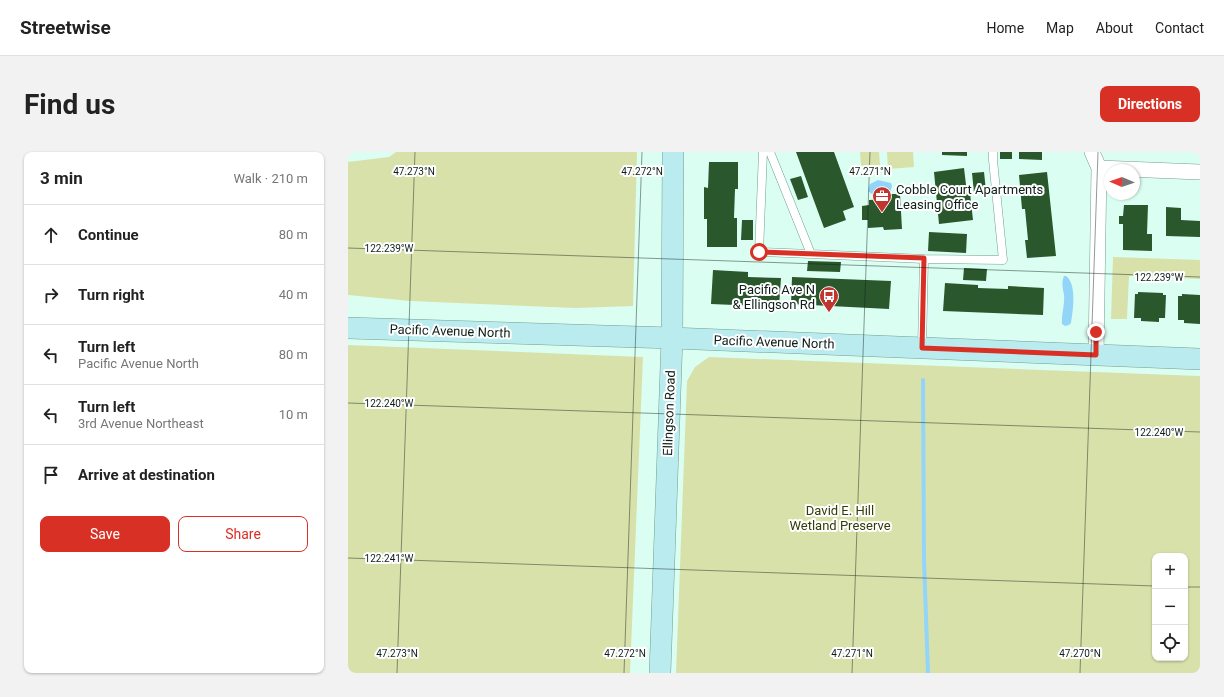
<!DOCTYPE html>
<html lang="en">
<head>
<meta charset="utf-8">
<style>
	:root { --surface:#fff; --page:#f2f2f2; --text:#222; --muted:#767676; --line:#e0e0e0; --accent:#d93025 }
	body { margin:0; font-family:Roboto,sans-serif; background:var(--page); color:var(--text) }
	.controls { position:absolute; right:12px; bottom:12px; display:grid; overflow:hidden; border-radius:8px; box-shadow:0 1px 3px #0004 }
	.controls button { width:36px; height:36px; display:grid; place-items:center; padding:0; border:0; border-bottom:1px solid var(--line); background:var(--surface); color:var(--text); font:20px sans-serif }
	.compass { position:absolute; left:756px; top:12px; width:36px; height:36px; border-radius:50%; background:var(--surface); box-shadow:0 1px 3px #0004; rotate:272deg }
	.stop { position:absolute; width:12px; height:12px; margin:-9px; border:3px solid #d93025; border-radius:50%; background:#fff }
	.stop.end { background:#d93025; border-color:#fff; box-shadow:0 1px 4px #0008 }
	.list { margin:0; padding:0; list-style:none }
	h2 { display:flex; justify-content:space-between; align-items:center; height:52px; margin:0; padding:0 16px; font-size:17px }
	h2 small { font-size:13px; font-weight:400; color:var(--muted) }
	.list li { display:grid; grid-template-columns:26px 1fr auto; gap:12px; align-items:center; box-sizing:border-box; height:60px; padding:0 16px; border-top:1px solid var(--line) }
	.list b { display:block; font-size:15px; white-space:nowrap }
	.list p { margin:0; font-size:13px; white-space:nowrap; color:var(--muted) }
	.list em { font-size:13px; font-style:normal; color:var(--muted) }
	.actions { display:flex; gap:8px; padding:12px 16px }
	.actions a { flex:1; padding:9px 0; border:1px solid var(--accent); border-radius:8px; text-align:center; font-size:14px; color:var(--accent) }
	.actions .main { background:var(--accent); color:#fff }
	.icon { flex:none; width:22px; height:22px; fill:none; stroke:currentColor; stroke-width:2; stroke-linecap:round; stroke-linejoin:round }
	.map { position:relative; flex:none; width:852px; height:521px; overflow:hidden; border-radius:8px }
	header { display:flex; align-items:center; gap:24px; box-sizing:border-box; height:56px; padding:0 20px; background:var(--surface); border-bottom:1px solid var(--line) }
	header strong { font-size:19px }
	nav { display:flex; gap:22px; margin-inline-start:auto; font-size:14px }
	.intro { display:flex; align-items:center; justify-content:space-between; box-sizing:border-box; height:96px; padding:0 24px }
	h1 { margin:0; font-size:28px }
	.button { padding:10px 18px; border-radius:8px; background:var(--accent); color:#fff; font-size:14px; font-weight:700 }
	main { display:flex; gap:24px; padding:0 24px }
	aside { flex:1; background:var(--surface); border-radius:8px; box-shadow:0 1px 3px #0004 }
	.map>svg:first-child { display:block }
	.green { fill:#d9e1ab; fill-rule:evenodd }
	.water { fill:#92d5f9 }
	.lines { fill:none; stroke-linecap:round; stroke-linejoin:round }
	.stream { stroke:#92d5f9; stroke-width:4 }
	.building { fill:#2b572c }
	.lane-casing { stroke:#759e91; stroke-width:9 }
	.street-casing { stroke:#759e91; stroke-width:16 }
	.secondary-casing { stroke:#759e91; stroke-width:22 }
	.lane { stroke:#fff; stroke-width:8 }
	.street { stroke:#fff; stroke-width:15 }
	.secondary { stroke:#baecef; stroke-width:21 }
	.route { stroke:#d93025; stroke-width:5 }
	.ticks { fill:none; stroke:#0d1e19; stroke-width:1; stroke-opacity:0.45 }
	.labels { text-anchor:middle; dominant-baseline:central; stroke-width:4; stroke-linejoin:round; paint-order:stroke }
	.poi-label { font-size:13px; fill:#0d1e19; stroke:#fff; text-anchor:start }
	.street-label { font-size:13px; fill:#0d1e19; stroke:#fff }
	.park-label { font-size:13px; fill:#353b09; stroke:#fff }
	.ticks-label { font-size:10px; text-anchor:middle; fill:#0d1e19; stroke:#fff; stroke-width:4; stroke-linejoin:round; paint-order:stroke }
</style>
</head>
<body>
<header>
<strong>Streetwise</strong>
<nav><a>Home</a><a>Map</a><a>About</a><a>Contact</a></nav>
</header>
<div class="intro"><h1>Find us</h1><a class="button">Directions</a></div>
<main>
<aside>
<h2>3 min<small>Walk · 210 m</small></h2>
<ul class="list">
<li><svg class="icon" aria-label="ahead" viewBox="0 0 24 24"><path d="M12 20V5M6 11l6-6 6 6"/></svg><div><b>Continue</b></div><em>80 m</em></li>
<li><svg class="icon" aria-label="right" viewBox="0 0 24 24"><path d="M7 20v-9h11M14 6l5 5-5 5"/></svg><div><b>Turn right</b></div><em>40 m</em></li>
<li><svg class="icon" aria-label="left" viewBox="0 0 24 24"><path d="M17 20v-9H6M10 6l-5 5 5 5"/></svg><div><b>Turn left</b><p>Pacific Avenue North</p></div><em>80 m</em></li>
<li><svg class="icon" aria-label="left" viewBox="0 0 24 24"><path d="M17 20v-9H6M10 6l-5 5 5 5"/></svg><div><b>Turn left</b><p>3rd Avenue Northeast</p></div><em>10 m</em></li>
<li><svg class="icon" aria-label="arrive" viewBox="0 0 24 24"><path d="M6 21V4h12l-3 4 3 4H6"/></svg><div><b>Arrive at destination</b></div></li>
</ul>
<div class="actions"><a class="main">Save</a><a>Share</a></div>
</aside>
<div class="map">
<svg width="852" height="521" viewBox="0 0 852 521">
	<rect width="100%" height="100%" fill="#dbfef2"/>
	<path class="green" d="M48,0H289L285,154L228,156L62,149L0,143V10L41,5Z
		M512,0H531L532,13L513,14Z
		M539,0H565L566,15L540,17Z
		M765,105L852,108V127L781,124L779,167H763Z
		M0,193L295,205L282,521H0Z
		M361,205L852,224V521H328L339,229L347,215ZM807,404H837V506H807Z"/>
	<path class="water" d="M530,28L543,31L544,34L542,40H532L525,43L520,39L522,32Z
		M716,124H718C729,132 725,158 723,171L721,173L717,174L714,172C713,163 717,153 716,143C715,137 713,131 716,124Z"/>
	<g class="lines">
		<path class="stream" d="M575,228L576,408L580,521"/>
	</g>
	<path class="building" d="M448,0H486L506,55L495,59L498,68L476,76Z
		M594,0H619V4L594,3Z
		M652,0H664V7H652Z
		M671,0H694V8L671,7Z
		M361,10H390V37H387L386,66H389V95H359V67H356V35L360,36Z
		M616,16L619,41H622L625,68L591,72L586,20Z
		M636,20L638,39L626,41L624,21Z
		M699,20L708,104L679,106L677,88H680L677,57H674L671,23Z
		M453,24L460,45L450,48L442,27Z
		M539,42H552L554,77L536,78L535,75L520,76V68H514V54L521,53V48L539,47Z
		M776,53H800L799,82H804V99L775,98V72H771V64H775Z
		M818,55L833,56V68L852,69V85L818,84Z
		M394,68H405V88H393Z
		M581,80L619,82L618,101L580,99Z
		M460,109L493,110L492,120L459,119Z
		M616,116L639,117L638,129L615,128Z
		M365,118L400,120V125L433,126L431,155L363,152Z
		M444,125L543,129L541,157L443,152Z
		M597,131L630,133V136L660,137V134L696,136L695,163L595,159Z
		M790,140L815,141V143H818L817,166H811V170L793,169V166H786L787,142H790Z
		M834,142L852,143V172L836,171V168H830V144H834Z"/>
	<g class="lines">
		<g class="lane-casing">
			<path id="lane" d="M415,0L411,100L463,102
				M422,0L463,102L576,107L655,108L645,8V0
				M574,195L576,107"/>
		</g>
		<g class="street-casing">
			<path id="street" d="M744,0L751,16L748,203
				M751,16L852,20"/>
		</g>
		<g class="secondary-casing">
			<path id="secondary" d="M0,176L324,186L852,207
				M312,521L324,186L325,0"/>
		</g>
		<use href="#lane" class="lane"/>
		<use href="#street" class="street"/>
		<use href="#secondary" class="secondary"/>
	</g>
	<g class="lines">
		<path class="route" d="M411,100L576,106L574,196L748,203V180"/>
	</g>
	<path class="ticks" d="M0,96L852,125M0,251L852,280M0,406L807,434M837,435H852M49,521L67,0M276,521L294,0M504,521L522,0M732,521L750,0"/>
	<defs>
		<g id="office-pin" transform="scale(1)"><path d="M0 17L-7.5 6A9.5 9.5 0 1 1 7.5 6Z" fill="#c2342e" stroke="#fff"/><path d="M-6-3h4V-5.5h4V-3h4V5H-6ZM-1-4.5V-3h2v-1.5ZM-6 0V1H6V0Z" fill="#fff"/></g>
		<g id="bus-pin" transform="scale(1)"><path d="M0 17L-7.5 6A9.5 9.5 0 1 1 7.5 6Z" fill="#c2342e" stroke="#fff"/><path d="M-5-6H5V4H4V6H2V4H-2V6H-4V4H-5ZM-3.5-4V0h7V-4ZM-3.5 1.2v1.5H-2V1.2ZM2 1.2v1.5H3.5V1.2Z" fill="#fff"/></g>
	</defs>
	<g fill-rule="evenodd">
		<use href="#office-pin" x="534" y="44"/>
		<use href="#bus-pin" x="481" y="144"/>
	</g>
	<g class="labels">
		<g class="poi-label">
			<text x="548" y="37">Cobble Court Apartments<tspan x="548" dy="15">Leasing Office</tspan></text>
			<text x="467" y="137" text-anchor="end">Pacific Ave N<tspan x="467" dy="15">&amp; Ellingson Rd</tspan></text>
		</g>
		<g class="street-label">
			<text transform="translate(102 179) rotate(2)">Pacific Avenue North</text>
			<text transform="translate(426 190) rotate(2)">Pacific Avenue North</text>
			<text transform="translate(321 261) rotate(-88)">Ellingson Road</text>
		</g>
		<g class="park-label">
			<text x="492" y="358">David E. Hill<tspan x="492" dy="15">Wetland Preserve</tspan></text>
		</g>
	</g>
	<g class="ticks-label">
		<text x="66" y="23">47.273°N</text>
		<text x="294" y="23">47.272°N</text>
		<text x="522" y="23">47.271°N</text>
		<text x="41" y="100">122.239°W</text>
		<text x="811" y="129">122.239°W</text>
		<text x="41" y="255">122.240°W</text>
		<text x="811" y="284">122.240°W</text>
		<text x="41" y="410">122.241°W</text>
		<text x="49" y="505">47.273°N</text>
		<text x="277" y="505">47.272°N</text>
		<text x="504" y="505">47.271°N</text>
		<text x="732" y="505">47.270°N</text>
	</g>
</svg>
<div class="controls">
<button>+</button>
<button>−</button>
<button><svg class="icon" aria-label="locate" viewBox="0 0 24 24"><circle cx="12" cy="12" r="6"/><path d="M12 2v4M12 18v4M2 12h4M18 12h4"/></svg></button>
</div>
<svg class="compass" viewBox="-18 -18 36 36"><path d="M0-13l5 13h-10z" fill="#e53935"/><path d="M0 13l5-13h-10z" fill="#767676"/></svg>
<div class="stop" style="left:411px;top:100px"></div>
<div class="stop end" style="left:748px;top:180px"></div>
</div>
</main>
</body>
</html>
